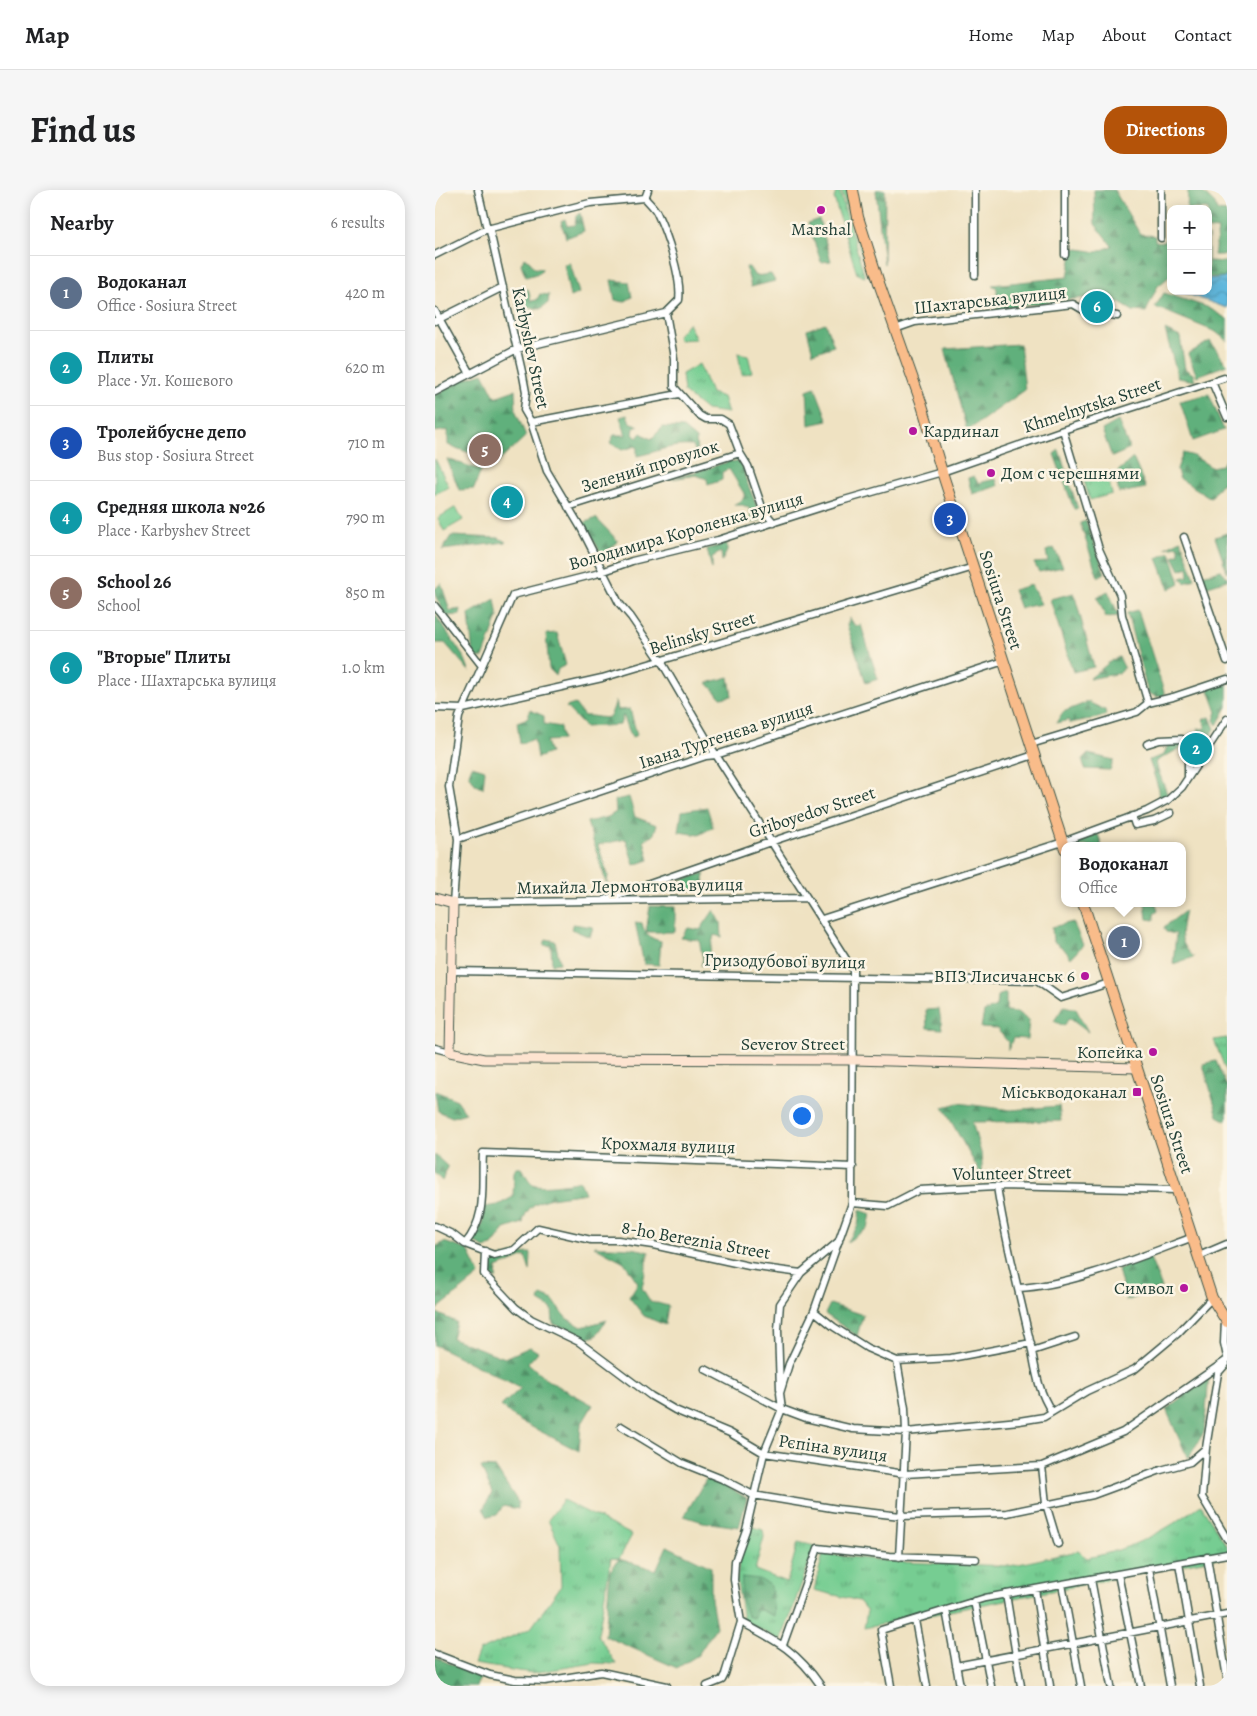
<!DOCTYPE html>
<html lang="en">
<head>
<meta charset="utf-8">
<style>
	:root { --surface:#fff; --page:#f6f6f6; --text:#202124; --muted:#757577; --line:#e0e0e0; --accent:#b45309 }
	body { margin:0; font-family:Alegreya,serif; background:var(--page); color:var(--text) }
	.controls { position:absolute; right:15px; top:15px; display:grid; overflow:hidden; border-radius:10px; box-shadow:0 2px 12px #0003 }
	.controls button { width:45px; height:45px; display:grid; place-items:center; padding:0; border:0; border-bottom:1px solid var(--line); background:var(--surface); color:var(--text); font:25px sans-serif }
	.you { position:absolute; left:366px; top:925px; width:18px; height:18px; margin:-12px; border:4px solid #fff; border-radius:50%; background:#1a73e8; box-shadow:0 0 0 8px #1a73e833 }
	.badge { display:grid; place-items:center; width:32px; height:32px; border-radius:50%; background:var(--accent); color:#fff; font-size:16px; font-weight:700 }
	.pin { position:absolute; translate:-50% -50%; border:2px solid #fff; box-shadow:0 1px 5px #0006 }
	.popup { position:absolute; left:626px; top:652px; width:125px; height:65px; box-sizing:border-box; display:grid; place-content:center; border-radius:10px; background:var(--surface); filter:drop-shadow(0 1px 4px #0005); font-size:16px; white-space:nowrap; color:var(--muted) }
	.popup b { font-size:19px; color:var(--text) }
	.popup::after { content:''; position:absolute; left:50%; top:100%; margin-left:-10px; border:10px solid transparent; border-top-color:var(--surface) }
	.list { margin:0; padding:0; list-style:none }
	h2 { display:flex; justify-content:space-between; align-items:center; height:65px; margin:0; padding:0 20px; font-size:21px }
	h2 small { font-size:16px; font-weight:400; color:var(--muted) }
	.list li { display:grid; grid-template-columns:32px 1fr auto; gap:15px; align-items:center; box-sizing:border-box; height:75px; padding:0 20px; border-top:1px solid var(--line) }
	.list b { display:block; font-size:19px; white-space:nowrap }
	.list p { margin:0; font-size:16px; white-space:nowrap; color:var(--muted) }
	.list em { font-size:16px; font-style:normal; color:var(--muted) }
	.map { position:relative; flex:none; width:792px; height:1496px; overflow:hidden; border-radius:20px }
	header { display:flex; align-items:center; gap:30px; box-sizing:border-box; height:70px; padding:0 25px; background:var(--surface); border-bottom:1px solid var(--line) }
	header strong { font-size:24px }
	nav { display:flex; gap:28px; margin-inline-start:auto; font-size:18px }
	.intro { display:flex; align-items:center; justify-content:space-between; box-sizing:border-box; height:120px; padding:0 30px }
	h1 { margin:0; font-size:35px }
	.button { padding:12px 22px; border-radius:20px; background:var(--accent); color:#fff; font-size:18px; font-weight:700 }
	main { display:flex; gap:30px; padding:0 30px }
	aside { flex:1; background:var(--surface); border-radius:20px; box-shadow:0 2px 12px #0003 }
	.map>svg:first-child { display:block }
	.grass { fill:url(#grass-tufts); stroke:#4a8563 }
	.forest { fill:url(#forest-firs); stroke:#407658 }
	.pitch { fill:#76cd92; stroke:#4a8563 }
	.water { fill:url(#water-waves); stroke:#407a88 }
	.lines { fill:none; stroke-linecap:round; stroke-linejoin:round }
	.street-casing { stroke:#3e5649; stroke-width:9 }
	.secondary-casing { stroke:#3e5649; stroke-width:11 }
	.primary-casing { stroke:#3e5649; stroke-width:12 }
	.street { stroke:#fff; stroke-width:6 }
	.secondary { stroke:#fde4d0; stroke-width:9 }
	.primary { stroke:#f9bc8a; stroke-width:10 }
	.poi-dot { fill:#b5179e; stroke:#fcf5e5; stroke-width:2 }
	.labels { text-anchor:middle; dominant-baseline:central; stroke-width:5; stroke-linejoin:round; paint-order:stroke }
	.poi-label { font-size:18px; fill:#1f3d34; stroke:#fcf5e5; text-anchor:end }
	.street-label { font-size:18px; fill:#1f3d34; stroke:#fcf5e5 }
</style>
</head>
<body>
<header>
<strong>Map</strong>
<nav><a>Home</a><a>Map</a><a>About</a><a>Contact</a></nav>
</header>
<div class="intro"><h1>Find us</h1><a class="button">Directions</a></div>
<main>
<aside>
<h2>Nearby<small>6 results</small></h2>
<ul class="list">
<li><span class="badge" style="background:#5c6f8a">1</span><div><b>Водоканал</b><p>Office · Sosiura Street</p></div><em>420 m</em></li>
<li><span class="badge" style="background:#0f9aa8">2</span><div><b>Плиты</b><p>Place · Ул. Кошевого</p></div><em>620 m</em></li>
<li><span class="badge" style="background:#1a4fb4">3</span><div><b>Тролейбусне депо</b><p>Bus stop · Sosiura Street</p></div><em>710 m</em></li>
<li><span class="badge" style="background:#0f9aa8">4</span><div><b>Средняя школа №26</b><p>Place · Karbyshev Street</p></div><em>790 m</em></li>
<li><span class="badge" style="background:#8d6e63">5</span><div><b>School 26</b><p>School</p></div><em>850 m</em></li>
<li><span class="badge" style="background:#0f9aa8">6</span><div><b>&quot;Вторые&quot; Плиты</b><p>Place · Шахтарська вулиця</p></div><em>1.0 km</em></li>
</ul>
</aside>
<div class="map">
<svg width="792" height="1496" viewBox="0 0 792 1496">
	<defs>
		<pattern id="grass-tufts" width="24" height="20" patternUnits="userSpaceOnUse" patternTransform="scale(1.25)"><rect width="24" height="20" fill="#76cd92"/><path d="M3 7l-1-3M5 7V3M7 7l1-3M15 17l-1-3M17 17v-4M19 17l1-3" fill="none" stroke="#60a878"/></pattern>
		<pattern id="forest-firs" width="22" height="20" patternUnits="userSpaceOnUse" patternTransform="scale(1.25)"><rect width="22" height="20" fill="#60b07c"/><path d="M5 1l3.5 6h-7zM16 11l3.5 6h-7z" fill="#4f9066"/></pattern>
		<pattern id="water-waves" width="16" height="10" patternUnits="userSpaceOnUse" patternTransform="scale(1.25)"><rect width="16" height="10" fill="#60b8dd"/><path d="M0 5q4-4 8 0t8 0" fill="none" stroke="#4f97b4"/></pattern>
	</defs>
	<rect width="100%" height="100%" fill="#fcf5e5"/>
	<filter id="ink" filterUnits="userSpaceOnUse"><feTurbulence type="fractalNoise" baseFrequency=".02" numOctaves="2"/><feDisplacementMap in="SourceGraphic" scale="10" xChannelSelector="R" yChannelSelector="G"/><feConvolveMatrix kernelMatrix="1 2 1 2 8 2 1 2 1" color-interpolation-filters="sRGB"/></filter>
	<filter id="wash" filterUnits="userSpaceOnUse"><feTurbulence type="fractalNoise" baseFrequency=".0096" numOctaves="4" result="noise"/><feDisplacementMap in="SourceGraphic" scale="20" xChannelSelector="R" yChannelSelector="G"/><feGaussianBlur stdDeviation="1.12" result="paint"/><feColorMatrix in="noise" values="0 0 0 0 0 0 0 0 0 0 0 0 0 0 0 0 0 1.4 0 .05"/><feComposite in="paint" operator="in"/></filter>
	<g filter="url(#wash)">
		<rect width="100%" height="100%" fill="#efe2c2"/>
		<path class="grass" d="M402,0H404L430,87L422,84L399,8Z
			M406,0H412L421,37L437,83V86L434,87Z
			M253,133L261,149L243,150L242,146Z
			M303,163L313,165L317,182L307,185Z
			M264,174L276,203L288,207L293,223L271,220L249,202L247,184Z
			M669,285L674,292L677,304L655,310L648,288Z
			M792,848V883L779,850Z
			M128,1310L197,1345L184,1369L176,1368L163,1445L181,1474L159,1473L97,1483L39,1474L44,1461L96,1438L126,1396L125,1355L113,1330Z
			M766,1315L792,1356V1366L429,1438L432,1421L424,1411L379,1400L388,1364L463,1372L575,1376L643,1361L652,1368C698,1359 728,1342 766,1315Z
			M316,1336L328,1340L329,1347L320,1380L352,1392L363,1352L380,1356L346,1451L308,1430L302,1390L304,1371Z"/>
		<path class="forest" d="M441,0H450L449,74Z
			M659,0H679L705,44L720,46V51L729,52L731,43H736V85L722,97L711,122L698,121L671,105L562,119V98L557,95L633,87L638,58L662,62L677,56L660,34Z
			M753,1L768,2L780,14L782,21L792,22V65H779L783,40L773,39V19H752Z
			M145,23L149,41L131,48L126,31L130,29L132,36L140,35L141,26Z
			M384,29L396,71L386,72L373,33Z
			M773,45V71L792,72V87H773Z
			M89,68L94,70L99,78L108,79L104,83L91,87L86,74Z
			M135,73L144,103L135,107L129,74Z
			M311,77H314L320,86L336,84L340,91L316,97Z
			M176,90L194,92L197,107L189,112L180,110Z
			M93,99L96,111L102,110L105,104L114,105L113,113L105,119L95,117L90,122H83L81,113L84,110L85,102Z
			M729,103L772,117L792,129V151L781,142L720,117Z
			M390,133L399,156L378,163L372,140Z
			M730,140L745,147L750,179L758,184L760,191L743,188Z
			M775,151L792,175L762,186L753,164Z
			M585,154L590,200L532,241L510,159Z
			M48,183L60,207L80,200L81,222L91,246L62,273L13,255V240L0,242V205L29,189Z
			M380,197L393,231L374,235L372,200Z
			M774,204L789,240L758,251L745,211Z
			M192,225L195,232L204,236L199,238L198,244L202,248L206,243L216,249L228,237L248,238L261,249L262,264L258,256C235,254 223,262 202,266V256L187,260L175,253L179,245H191L185,227Z
			M683,231L695,259L677,267L667,240Z
			M624,260L643,319H639L619,264Z
			M748,263L759,266L776,277L787,275L792,267V291L785,295L776,308L744,288L742,279Z
			M698,268L711,298L684,303L680,284Z
			M12,269L46,280L39,299L24,300Z
			M296,271L303,272L309,279L310,287L324,322L331,329L317,333L315,319L308,315H299L306,311L310,305L294,279L287,282V290L273,295L272,289L261,285L237,289Z
			M539,286L543,293L561,289L563,296L537,304L533,288Z
			M161,328L183,351L174,359L175,369L170,370L149,333Z
			M651,331L670,383L663,387L645,333Z
			M792,343V382L780,347Z
			M16,346L64,348L71,352L7,360Z
			M746,350L760,389L750,393L746,388L754,386L753,377L745,380L738,366L744,364V356L730,358Z
			M292,353V361L287,371L286,362L277,367V379L272,359Z
			M619,358L628,377L604,382L599,373L613,372L611,361Z
			M735,362L745,393L734,399L722,368Z
			M786,380L792,387V390L770,397L767,385Z
			M6,393L15,421L26,419L25,425L11,426L1,407L0,399Z
			M596,395L606,414L585,418L578,400Z
			M673,401L684,426L671,427L662,407Z
			M639,403L659,477L638,482L615,409Z
			M60,409L63,427L48,468L38,467L34,424Z
			M703,420L730,505L722,507L713,503L692,423Z
			M0,424L30,469L35,482L10,453H0Z
			M415,428L420,436L426,435L443,489L431,493L412,435Z
			M122,443L131,475L123,479L121,486L114,479L111,444Z
			M684,467L689,477L685,483L654,489L676,471Z
			M294,487L297,506L286,508L272,493Z
			M792,494V517L782,535L779,530L782,522L773,497Z
			M181,511L183,520L195,519L202,545L197,548L188,525L185,535L150,537L131,517L140,514L149,526C159,525 165,529 175,527Z
			M653,512L670,520L671,525C658,531 646,529 634,534V530L621,533L628,522Z
			M95,520L109,526V534L125,537L127,550L111,551L115,563L102,568L99,549L85,554L82,532L93,528Z
			M775,527L780,539L775,546L766,551L763,538L768,539L771,536L768,529Z
			M734,552H745L747,557L720,572L733,606L723,608L724,600L714,570L729,565Z
			M653,564L679,570L675,580L650,579L647,570Z
			M37,576L50,580L48,598L40,594L34,584Z
			M194,607L200,627L222,635L218,646L209,650L214,670L199,675L191,649L163,655L173,685L172,695L152,632L173,627L181,622L180,610Z
			M272,617L278,637L264,645L244,642L247,621Z
			M663,644L667,656H644L642,651Z
			M269,683L270,699L250,701L249,692L244,691Z
			M710,713L721,714L723,721L719,724V730L712,729Z
			M215,716L240,717V742H211Z
			M279,720L286,732L287,747L279,745L275,762L266,776L268,769L264,750L246,748L253,738L265,740Z
			M750,721C746,742 742,751 759,767L738,774L741,744L731,742L729,737Z
			M200,732L207,733C209,744 216,749 226,751L224,775L209,774Z
			M638,732L648,755L636,768L629,759L618,751L617,737Z
			M138,734L158,737L155,747L136,739Z
			M111,749L120,751L125,773L117,774L116,756L109,755Z
			M571,803V821L582,822L594,831L592,849L578,848L573,860V852L562,839L546,838L549,822L561,817L562,806Z
			M629,816L641,819L653,842L634,828L629,836L619,831Z
			M504,819L507,839L492,838L491,820Z
			M781,871L792,897V931L783,926L768,874Z
			M0,901L22,910L31,923L17,927L3,921Z
			M523,913L576,920L624,916L626,931L537,932L546,963L548,988L508,917Z
			M0,965L13,977L7,991L0,984Z
			M81,978H86C90,982 93,991 98,994C103,998 138,993 145,991L150,1003C129,1008 92,1004 88,1033L70,1039L57,1056L49,1058L38,1051L48,1033L49,1017L63,1015L78,1007L79,982Z
			M425,1020L436,1024L433,1038L412,1052L423,1036Z
			M9,1052L33,1060L45,1085L0,1121V1057Z
			M159,1056C177,1058 197,1056 214,1062L207,1098L215,1111L233,1116L230,1135L209,1126L194,1107L203,1093L189,1072Z
			M96,1063L95,1081L90,1066L62,1078L61,1089L55,1084L57,1070L78,1064Z
			M715,1068L727,1098L691,1111L683,1079Z
			M106,1105L118,1110L131,1128L147,1137L172,1130L161,1146L150,1149L141,1141L118,1134L117,1119L104,1111Z
			M395,1114L428,1125L422,1146L390,1124Z
			M0,1122L21,1132L17,1148L70,1168L95,1157L103,1162L93,1173L112,1190L158,1215L146,1235L144,1261L83,1230L66,1216L86,1198L0,1155Z
			M774,1187L769,1242L753,1269L731,1219Z
			M46,1277L61,1278L83,1312V1319L68,1316L62,1325L53,1327L48,1319L57,1303Z
			M273,1286L312,1308L304,1337L268,1332L249,1326Z
			M232,1356L276,1377V1409L281,1437L263,1465L242,1478L170,1446L175,1381L184,1369L221,1380Z
			M307,1387L324,1389L336,1396L339,1426L323,1419L318,1428L312,1426L306,1408Z
			M0,1467L46,1487L41,1496H0Z"/>
		<path class="pitch" d="M0,269L14,297L0,304Z
			M21,317L28,330L9,341L3,328Z"/>
		<path class="water" d="M792,87V118L744,101H773V89Z"/>
	</g>
	<g filter="url(#ink)">
		<g class="lines">
			<g class="street-casing">
				<path id="street" d="M43,0L52,39L55,41L88,186L91,202L89,220L96,232L112,281L146,338L184,413L196,427L226,471L281,565L418,780L417,1013L379,1121L354,1174L345,1203L347,1219L329,1263L311,1340L300,1371L299,1390L306,1432
					M630,0V65
					M726,0V48
					M210,8C214,13 220,18 222,23C232,44 247,88 244,110L231,123L239,168V197L264,225L271,229H286L294,234L305,263L313,276L328,320L339,333
					M210,8L213,0
					M0,65L52,39L155,13L210,8
					M540,85V0
					M0,121L34,182
					M0,131L68,97
					M460,139L480,132L638,114L650,121L682,126
					M777,192L792,227
					M0,202L82,159L231,123
					M96,232L244,204
					M133,317L305,263
					M749,347L792,471
					M0,416L47,476L24,527L14,597L23,649L18,713L372,708
					M47,476L78,405L161,384L197,371L283,350L406,311L507,282L628,240L789,188
					M713,513L738,507L792,489
					M0,518L28,519L167,488L539,377
					M596,554L702,522L713,513L687,425L685,405L664,359L628,240
					M712,554L725,550L747,549L753,560V586
					M697,626L700,635L719,631L736,623
					M23,649L271,566L281,565L569,471
					M171,709L344,649L599,565
					M387,729L628,652L712,621L733,610L747,597L792,529
					M18,781L602,791L626,808L674,793
					M0,858L15,862
					M562,996C569,1045 582,1093 593,1142C600,1170 600,1197 617,1222
					M417,1013L453,1016L484,1000L562,996L742,1000
					M0,1036L17,1044L30,1054L59,1065L79,1060L103,1038L156,1050H183L218,1055L314,1076L366,1083L404,1051
					M30,1054C53,1026 46,996 48,963L418,977
					M50,1061L49,1084L81,1118L96,1129L144,1152L216,1206L240,1220L295,1243L329,1263L470,1284L607,1276L688,1242L792,1170
					M764,1066L792,1054
					M583,1098C636,1096 707,1066 758,1047
					M379,1121L399,1137L432,1158L462,1171L516,1168L596,1153
					M790,1130L789,1153L792,1167
					M597,1161L640,1147
					M462,1171L470,1218L471,1242L464,1367
					M791,1174L783,1183L771,1258L767,1307L792,1349
					M270,1179L347,1219L371,1228L418,1239L471,1242L584,1231L609,1227L652,1201L700,1179L742,1144L777,1108
					M345,1199L343,1140L345,1114L366,1083
					M186,1236L247,1273L287,1289L318,1305L403,1319L466,1326L572,1323L658,1305L726,1280L755,1272L771,1258
					M607,1276L611,1314L623,1354
					M772,1367L792,1488
					M744,1373L765,1496
					M714,1378L735,1496
					M683,1384L706,1496
					M656,1389L676,1496
					M627,1394L646,1496
					M600,1399L615,1496
					M571,1404L586,1496
					M539,1411L556,1496
					M511,1420L525,1496
					M480,1430L492,1496
					M348,1455L383,1358L454,1366L541,1369
					M0,1464L55,1485L80,1490L110,1491L166,1482L232,1496
					M521,1476L792,1424
					M272,1496L287,1490L290,1484L306,1432C342,1451 362,1461 386,1496
					M456,1496L446,1440L550,1408L792,1364"/>
			</g>
			<g class="secondary-casing">
				<path id="secondary" d="M0,708L18,713L15,862L49,869L418,870L702,878"/>
			</g>
			<g class="primary-casing">
				<path id="primary" d="M418,0L423,27L445,96L487,215L507,282L630,659
					M648,713L777,1108L792,1132"/>
			</g>
			<use href="#street" class="street"/>
			<use href="#secondary" class="secondary"/>
			<use href="#primary" class="primary"/>
		</g>
	</g>
	<g class="poi-dot">
		<circle cx="386" cy="20" r="5"/>
		<circle cx="478" cy="241" r="5"/>
		<circle cx="556" cy="283" r="5"/>
		<circle cx="650" cy="786" r="5"/>
		<circle cx="718" cy="862" r="5"/>
		<rect x="697" y="897" width="10" height="10" rx="2.5"/>
		<circle cx="749" cy="1098" r="5"/>
	</g>
	<g class="labels">
		<g class="poi-label">
			<text x="386" y="39" text-anchor="middle">Marshal</text>
			<text x="488" y="241" text-anchor="start">Кардинал</text>
			<text x="566" y="283" text-anchor="start">Дом с черешнями</text>
			<text x="640" y="786">ВПЗ Лисичанськ 6</text>
			<text x="708" y="862">Копейка</text>
			<text x="692" y="902">Міськводоканал</text>
			<text x="739" y="1098">Символ</text>
		</g>
		<g class="street-label">
			<text transform="translate(555 110) rotate(-6)">Шахтарська вулиця</text>
			<text transform="translate(96 158) rotate(78)">Karbyshev Street</text>
			<text transform="translate(657 215) rotate(-18)">Khmelnytska Street</text>
			<text transform="translate(215 276) rotate(-17)">Зелений провулок</text>
			<text transform="translate(251 341) rotate(-16)">Володимира Короленка вулиця</text>
			<text transform="translate(566 410) rotate(72)">Sosiura Street</text>
			<text transform="translate(267 443) rotate(-17)">Belinsky Street</text>
			<text transform="translate(291 545) rotate(-18)">Івана Тургенєва вулиця</text>
			<text transform="translate(377 622) rotate(-18)">Griboyedov Street</text>
			<text transform="translate(195 696) rotate(-1)">Михайла Лермонтова вулиця</text>
			<text transform="translate(350 771) rotate(1)">Гризодубової вулиця</text>
			<text x="358" y="854">Severov Street</text>
			<text transform="translate(737 934) rotate(72)">Sosiura Street</text>
			<text transform="translate(233 955) rotate(2)">Крохмаля вулиця</text>
			<text transform="translate(577 983) rotate(-1)">Volunteer Street</text>
			<text transform="translate(261 1050) rotate(10)">8-ho Bereznia Street</text>
			<text transform="translate(398 1258) rotate(8)">Рєпіна вулиця</text>
		</g>
	</g>
</svg>
<div class="controls">
<button>+</button>
<button>−</button>
</div>
<div class="you"></div>
<div class="pin badge" style="left:689px;top:752px;background:#5c6f8a">1</div>
<div class="popup"><b>Водоканал</b>Office</div>
<div class="pin badge" style="left:761px;top:559px;background:#0f9aa8">2</div>
<div class="pin badge" style="left:515px;top:329px;background:#1a4fb4">3</div>
<div class="pin badge" style="left:72px;top:312px;background:#0f9aa8">4</div>
<div class="pin badge" style="left:50px;top:260px;background:#8d6e63">5</div>
<div class="pin badge" style="left:662px;top:117px;background:#0f9aa8">6</div>
</div>
</main>
</body>
</html>
